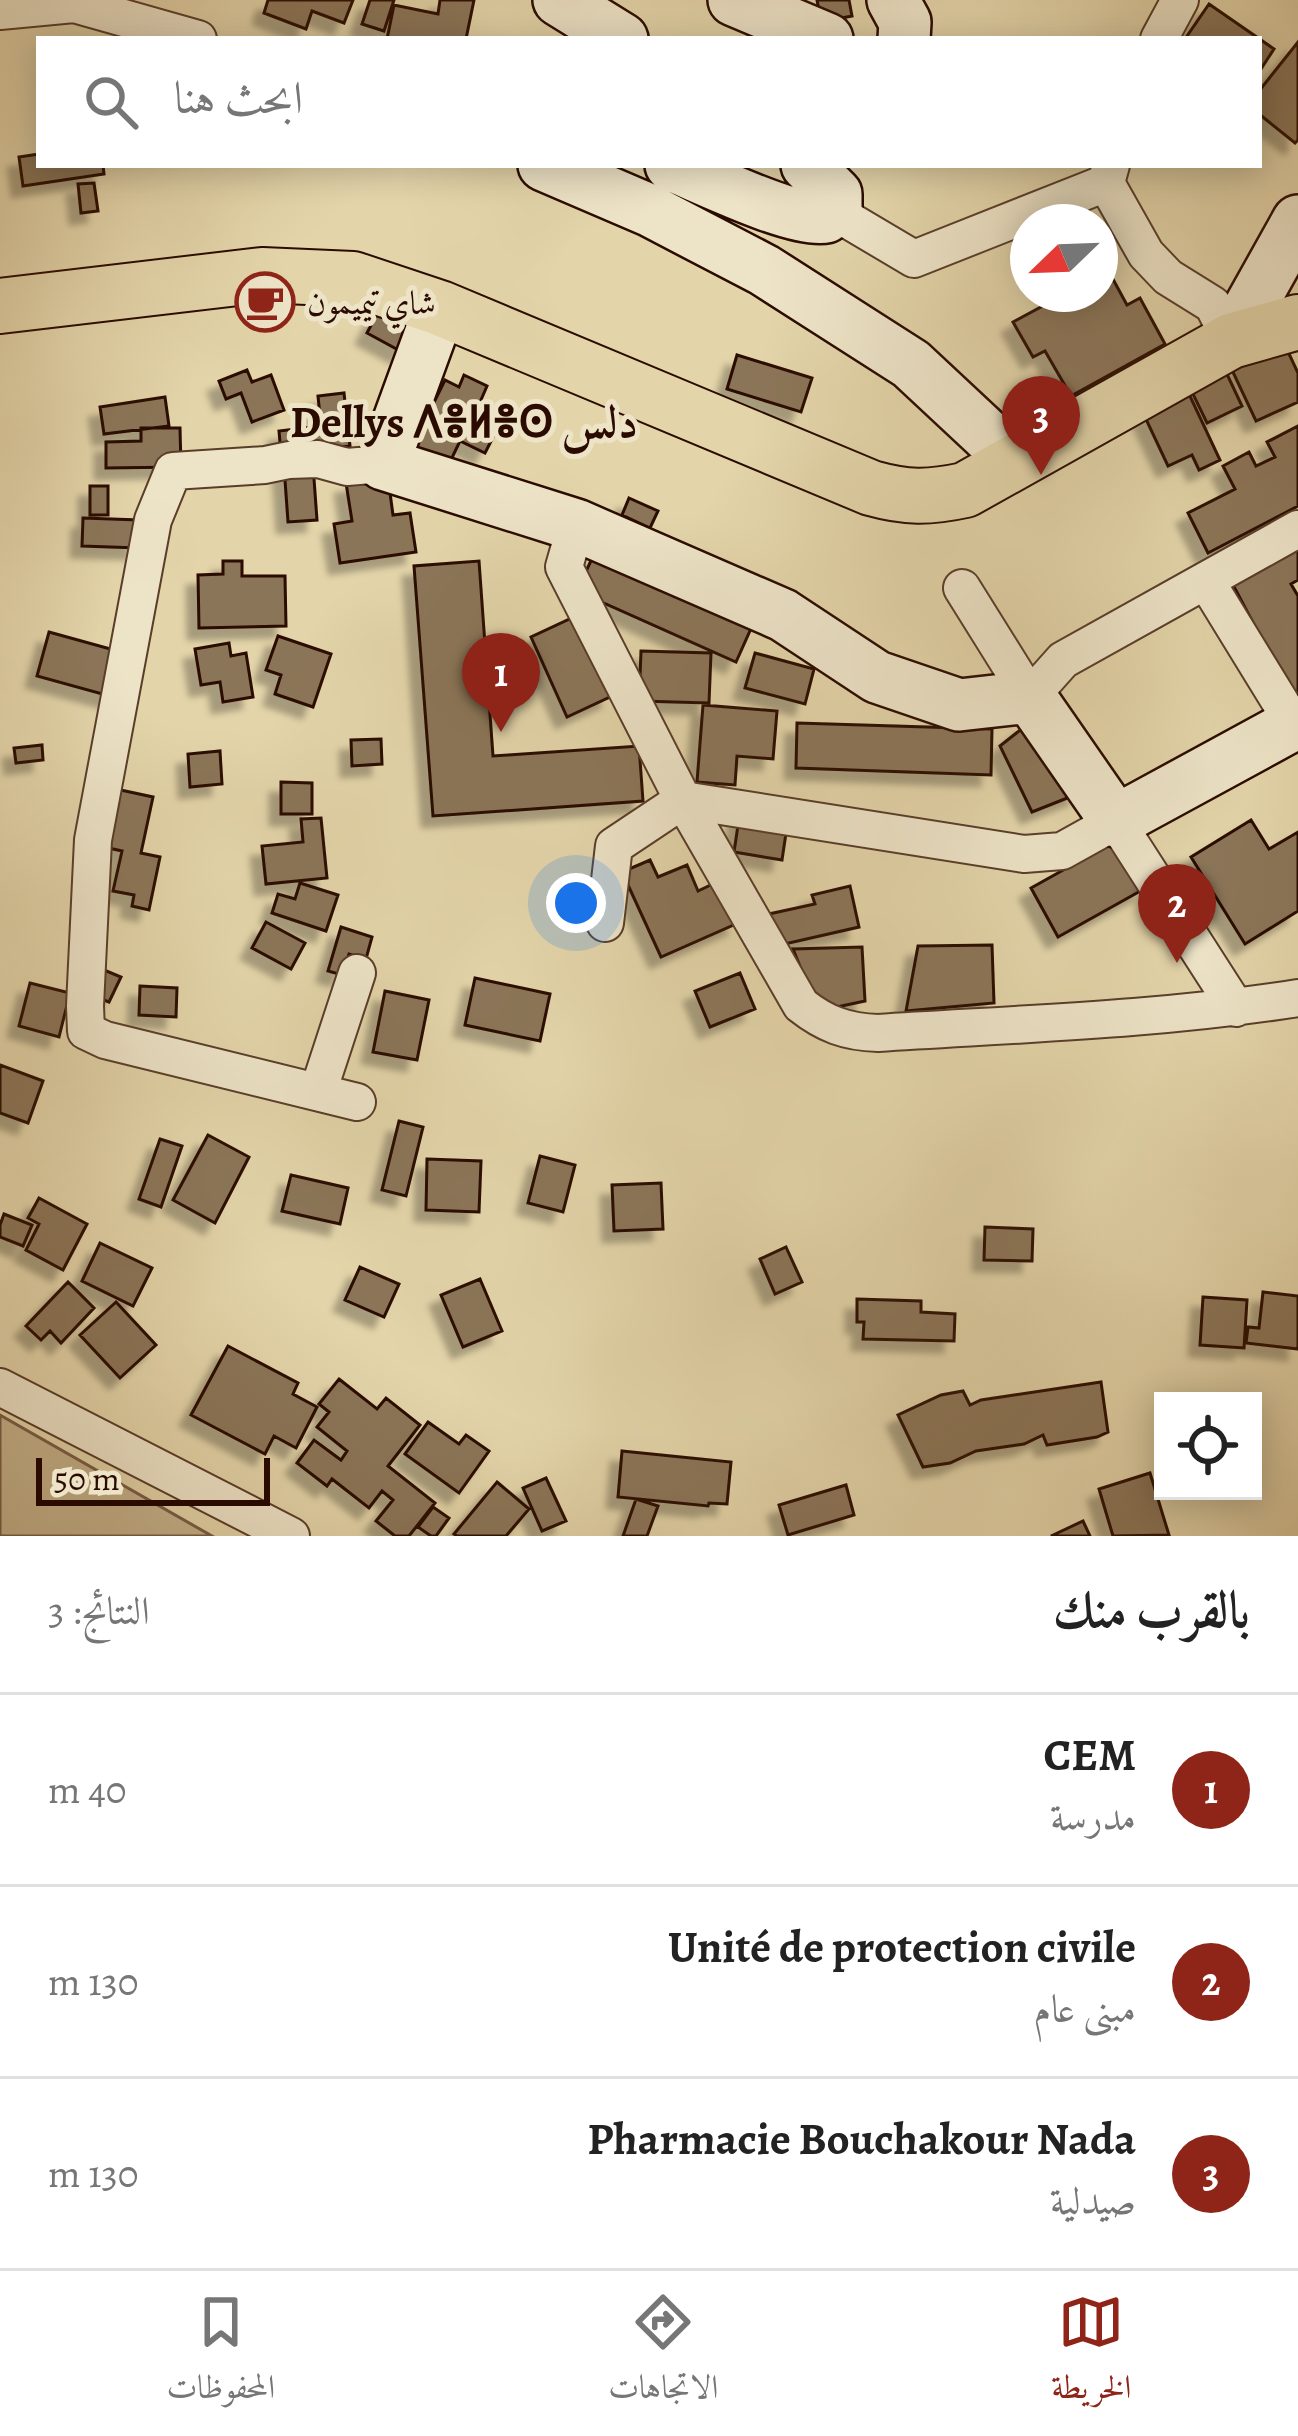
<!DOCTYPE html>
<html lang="ar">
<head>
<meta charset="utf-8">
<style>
	:root { --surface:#fff; --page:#f6f6f6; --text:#222; --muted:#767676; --line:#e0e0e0; --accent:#8f2418 }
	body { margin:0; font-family:Alegreya,Amiri,"Noto Sans Tifinagh",serif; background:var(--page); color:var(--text); direction:rtl }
	.controls { position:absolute; right:36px; bottom:36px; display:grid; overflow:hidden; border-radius:0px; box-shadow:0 6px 30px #0003 }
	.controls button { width:108px; height:108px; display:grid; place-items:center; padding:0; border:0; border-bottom:3px solid var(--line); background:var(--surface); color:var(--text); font:60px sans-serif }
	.compass { position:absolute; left:1010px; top:204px; width:108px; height:108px; border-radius:50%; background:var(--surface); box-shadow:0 6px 30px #0003; rotate:247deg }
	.scale { position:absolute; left:36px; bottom:30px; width:234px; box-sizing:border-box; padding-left:12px; border:6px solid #2b0b00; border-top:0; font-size:33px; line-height:42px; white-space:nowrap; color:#2b0b00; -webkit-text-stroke:9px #ede3c7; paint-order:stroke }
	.you { position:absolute; left:576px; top:903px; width:42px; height:42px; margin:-30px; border:9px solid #fff; border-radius:50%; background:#1a73e8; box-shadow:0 0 0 18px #1a73e833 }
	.badge { display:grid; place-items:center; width:78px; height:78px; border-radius:50%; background:var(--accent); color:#fff; font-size:39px; font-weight:700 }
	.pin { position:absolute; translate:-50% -99px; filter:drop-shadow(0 3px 6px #0008) }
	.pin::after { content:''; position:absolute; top:63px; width:42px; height:36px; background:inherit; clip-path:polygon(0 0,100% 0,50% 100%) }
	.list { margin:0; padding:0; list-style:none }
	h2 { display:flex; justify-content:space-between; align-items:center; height:156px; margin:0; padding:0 48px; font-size:51px }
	h2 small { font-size:39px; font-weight:400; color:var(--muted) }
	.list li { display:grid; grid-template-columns:78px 1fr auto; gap:36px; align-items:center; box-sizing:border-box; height:192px; padding:0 48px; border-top:3px solid var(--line) }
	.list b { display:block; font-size:45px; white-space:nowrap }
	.list p { margin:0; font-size:39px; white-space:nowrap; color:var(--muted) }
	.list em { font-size:39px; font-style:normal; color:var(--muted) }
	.icon { flex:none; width:66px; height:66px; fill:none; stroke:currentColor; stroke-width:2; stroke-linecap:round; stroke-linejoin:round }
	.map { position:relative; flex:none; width:1298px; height:1536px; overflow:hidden; direction:ltr }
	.search { position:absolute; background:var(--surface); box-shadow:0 6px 30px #0003; left:36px; right:36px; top:36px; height:132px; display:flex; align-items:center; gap:30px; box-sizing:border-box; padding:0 42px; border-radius:0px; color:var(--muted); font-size:45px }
	.sheet { height:732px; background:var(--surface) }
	nav { display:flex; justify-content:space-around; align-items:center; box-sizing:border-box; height:168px; border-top:3px solid var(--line); background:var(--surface); font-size:33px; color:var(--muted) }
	nav a { display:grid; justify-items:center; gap:6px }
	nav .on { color:var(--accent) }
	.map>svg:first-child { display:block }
	.green { fill:#c4b28c; stroke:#785e46; stroke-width:3 }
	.building { fill:#8b7458; stroke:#2b0b00; stroke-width:3; filter:url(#shadow) }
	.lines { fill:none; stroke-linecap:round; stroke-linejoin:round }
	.street-casing { stroke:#593d2a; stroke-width:40 }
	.secondary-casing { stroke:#2b0b00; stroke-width:56 }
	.primary-casing { stroke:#2b0b00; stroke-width:58 }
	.street { stroke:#ede3c7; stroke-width:36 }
	.secondary { stroke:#ede3c7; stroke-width:51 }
	.primary { stroke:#e3d4a9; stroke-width:54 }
	.labels { text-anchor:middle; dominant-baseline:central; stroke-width:10; stroke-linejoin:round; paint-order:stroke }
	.poi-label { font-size:33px; fill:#2b0b00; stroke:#ede3c7; text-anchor:start }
	.district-label { font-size:45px; font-weight:bold; fill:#2b0b00; stroke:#ede3c7 }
</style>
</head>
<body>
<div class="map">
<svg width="1298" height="1536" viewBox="0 0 1298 1536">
	<defs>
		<filter id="shadow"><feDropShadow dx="-11" dy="11" stdDeviation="3" flood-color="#0004"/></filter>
	</defs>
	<rect width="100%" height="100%" fill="#e3d4a9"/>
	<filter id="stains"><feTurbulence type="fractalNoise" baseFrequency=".00167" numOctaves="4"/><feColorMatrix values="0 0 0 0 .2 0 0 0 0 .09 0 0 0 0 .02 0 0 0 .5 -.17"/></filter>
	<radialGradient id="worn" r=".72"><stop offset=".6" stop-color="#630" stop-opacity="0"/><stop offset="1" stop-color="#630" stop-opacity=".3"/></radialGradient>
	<path class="green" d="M0,1415L212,1536H0Z"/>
	<path class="building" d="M268,0H353L344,23L312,11L306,29L264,13Z
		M370,0H394L384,31L362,24Z
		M440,0H474L466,39H387L394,5L438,14Z
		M817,0H849L852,16L821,22Z
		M1209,4L1274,49L1259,72V39H1185Z
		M1298,42V140L1295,143L1259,114V91Z
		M39,154V165H103L104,174L23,186L19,157Z
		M94,183L98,211L81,213L78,184Z
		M1108,270L1127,305L1140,298L1165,344L1071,396L1045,351L1033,357L1013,322L1065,294H1100V274Z
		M385,299L420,318L402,352L367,333Z
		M1284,343L1298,373V402L1256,421L1231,368Z
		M737,355L812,378L801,412L727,389Z
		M247,370L252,382L271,375L284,410L252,422L241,393L226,399L219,381Z
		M1226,372L1242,406L1207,423L1191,390Z
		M464,375L487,386L481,400L506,412L485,453L460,441L449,464L413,445L445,380L459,387Z
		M344,393L350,446L281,454L279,431L321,426L318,396Z
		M1189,394L1220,460L1199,470L1192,455L1168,466L1144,415Z
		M165,397L169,426L104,434L100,407Z
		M1298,426V506L1208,553L1188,513L1235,489L1223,466L1249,452L1256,466L1275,457L1267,442Z
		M141,428H180L181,467L106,468V442L141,441Z
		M313,465L317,520L288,522L284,466Z
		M388,478L393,515L410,513L416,552L340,563L334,524L352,521L346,483Z
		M90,486H108V515H90Z
		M629,498L658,511L650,528L622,515Z
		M83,518L139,520L138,548L82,546Z
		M1295,547L1298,553V580L1291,584L1298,596V692L1291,695L1231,581Z
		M594,554L753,624L736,662L577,591Z
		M223,561H242V576H285L286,626L199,628L198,575L223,574Z
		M479,561L493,756L639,746L643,801L433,816L414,566Z
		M576,616L612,696L567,717L531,637Z
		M49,632L125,653L113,697L37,676Z
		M278,636L331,654L313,707L275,694L281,675L266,670Z
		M229,643L231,656L246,653L253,697L223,702L220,682L201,685L195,649Z
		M641,651L711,653L709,703L639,701Z
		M755,653L814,669L805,704L745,688Z
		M703,705L777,711L773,759L737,756L735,785L697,782Z
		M797,723L992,729L991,775L796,768Z
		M1029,723L1080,793L1032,812L1000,746Z
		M381,739L382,764L352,766L351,740Z
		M42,745L43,760L16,763L14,748Z
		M220,751L222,784L190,787L188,754Z
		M281,782L312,783V814H281Z
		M116,789L153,797L141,853L160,857L149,910L132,906L134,895L113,891L122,851L104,847Z
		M740,812L788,820L782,860L734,852Z
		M321,818L327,878L266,884L262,846L303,842L301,819Z
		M1251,820L1269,849L1298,832V911L1245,944L1191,857Z
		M1117,840L1144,889L1058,937L1031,888Z
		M650,860L658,877L687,865L698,891L719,881L738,923L661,957L622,872Z
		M300,883L338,895L326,931L272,913L278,894L295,899Z
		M850,886L859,927L776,946L769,914L815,904L812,895Z
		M266,922L305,943L291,969L252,948Z
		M341,927L372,937L366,959L349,954L342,975L328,971Z
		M992,945L994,1003L906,1011L918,946Z
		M862,947L865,1001L818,1011L793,949Z
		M104,970L121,977L109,1002L93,996Z
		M740,973L755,1009L710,1027L695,991Z
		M475,978L550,994L540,1041L465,1025Z
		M30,983L70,993L59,1037L19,1026Z
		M140,986L177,988L176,1017L139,1015Z
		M385,991L429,1000L417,1060L373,1052Z
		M0,1065L43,1081L28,1123L0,1113Z
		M399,1121L423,1127L406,1196L382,1190Z
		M208,1135L249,1157L215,1223L173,1200Z
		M160,1139L182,1146L161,1207L139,1199Z
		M540,1156L575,1165L563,1212L528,1203Z
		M427,1159L481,1161L479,1212L426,1210Z
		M291,1175L348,1188L340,1224L282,1211Z
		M661,1183L663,1229L614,1231L612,1185Z
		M39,1198L87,1224L63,1270L26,1250L39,1224L28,1218Z
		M4,1214L32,1225L23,1246L0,1237V1225Z
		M985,1227L1033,1229L1032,1261L984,1260Z
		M100,1243L152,1268L133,1306L82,1281Z
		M786,1247L802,1282L775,1294L760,1259Z
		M360,1267L399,1284L384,1317L345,1300Z
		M480,1279L502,1331L463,1347L441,1295Z
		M68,1282L94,1308L61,1343L50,1331L41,1340L26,1326Z
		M1263,1292L1298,1296V1349L1246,1343L1248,1327L1259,1328Z
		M1203,1297L1247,1300L1244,1348L1200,1345Z
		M857,1299L921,1301V1312L955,1314L954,1341L863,1339L864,1322H857Z
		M116,1302L156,1345L120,1378L80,1335Z
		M228,1346L298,1383L293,1394L317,1407L296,1448L274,1436L265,1454L191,1415Z
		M339,1379L377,1409L386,1398L420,1425L388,1466L435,1503L409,1536H395L376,1521L393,1500L382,1491L369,1508L332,1479L327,1486L297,1463L314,1440L341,1460L347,1451L317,1427L329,1412L319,1404Z
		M1101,1382L1108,1432L1097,1437L1047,1445L1043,1435L1024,1444L976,1451L950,1463L923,1467L898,1415L941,1395L963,1391L970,1405L981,1400Z
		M428,1422L459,1444L466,1435L489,1451L459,1493L405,1454Z
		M622,1451L731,1462L727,1504L709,1503L708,1506L618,1497Z
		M1150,1473L1169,1535L1113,1536L1099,1489Z
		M546,1478L566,1521L542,1531L523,1488Z
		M497,1482L529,1509L506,1536H457L454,1534Z
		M846,1485L854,1515L788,1535L779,1505Z
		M636,1499L658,1506L647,1536H623Z
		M433,1507L449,1518L436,1536H431L418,1527Z
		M1083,1521L1090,1536H1051Z"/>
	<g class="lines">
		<g class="street-casing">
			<path id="street" d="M0,11L74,4L198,39
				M1159,39L1180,0
				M1111,165L1106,183L1146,254L1168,277L1213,305L1231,341
				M833,211L914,259L1106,183
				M576,525L564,567L683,800L1024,854L1062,851L1116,821L1236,1008
				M1206,581L1298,731
				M962,588L1030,697L1063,660L1298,529
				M605,923L614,846L683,800L801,1005C825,1024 846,1032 878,1033C1018,1024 1159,1020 1298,998
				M318,1092L357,973
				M357,1102L105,1040L86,1031L85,1006L93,840L153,520L173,471L265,465L289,460L318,459L347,467L383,464
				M0,1387L291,1536"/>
		</g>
		<g class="secondary-casing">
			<path id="secondary" d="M559,0L622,39
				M734,0L827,39
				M893,0L905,22L904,39
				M544,165L649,210L764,270L911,364L1016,462
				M671,165C703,178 797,224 826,217L836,207V194L807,165
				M440,308L383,464L576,525L783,615L877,677L959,705L1030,697L1116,821L1298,722
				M1231,341L1298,221"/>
		</g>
		<g class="primary-casing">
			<path id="primary" d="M0,306L262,275L353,279L440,308L871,488C907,498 928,498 965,490L1231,341L1298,322"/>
		</g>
		<use href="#street" class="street"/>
		<use href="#secondary" class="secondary"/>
		<use href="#primary" class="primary"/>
	</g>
	<defs>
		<g id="cafe-ring" transform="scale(3)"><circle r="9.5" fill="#ede3c7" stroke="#8f2418" stroke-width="1.5"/><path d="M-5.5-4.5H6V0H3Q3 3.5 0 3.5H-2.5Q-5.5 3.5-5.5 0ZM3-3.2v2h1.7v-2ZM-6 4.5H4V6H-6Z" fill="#8f2418"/></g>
	</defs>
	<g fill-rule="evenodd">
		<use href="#cafe-ring" x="265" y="302"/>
	</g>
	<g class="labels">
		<g class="poi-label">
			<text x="307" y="302">شاي تيميمون</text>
		</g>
		<g class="district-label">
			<text x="464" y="422">Dellys ⴷⴻⵍⴻⵙ دلس</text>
		</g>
	</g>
	<rect width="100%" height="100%" filter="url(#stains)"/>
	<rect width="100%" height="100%" fill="url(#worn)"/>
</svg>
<div class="controls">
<button><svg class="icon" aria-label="locate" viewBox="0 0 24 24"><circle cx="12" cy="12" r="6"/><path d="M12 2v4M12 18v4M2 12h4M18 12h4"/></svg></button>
</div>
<svg class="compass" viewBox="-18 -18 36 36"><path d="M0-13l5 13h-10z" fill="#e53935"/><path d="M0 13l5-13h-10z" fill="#767676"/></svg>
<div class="scale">50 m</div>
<div class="you"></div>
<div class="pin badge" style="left:501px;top:732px">1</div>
<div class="pin badge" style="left:1177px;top:963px">2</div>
<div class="pin badge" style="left:1041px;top:475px">3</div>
<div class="search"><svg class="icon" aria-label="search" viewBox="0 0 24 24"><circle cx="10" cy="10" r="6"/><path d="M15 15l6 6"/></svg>ابحث هنا</div>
</div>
<section class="sheet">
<h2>بالقرب منك<small>النتائج: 3</small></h2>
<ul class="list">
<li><span class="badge">1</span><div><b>CEM</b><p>مدرسة</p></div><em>40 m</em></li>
<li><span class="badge">2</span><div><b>Unité de protection civile</b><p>مبنى عام</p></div><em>130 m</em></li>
<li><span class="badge">3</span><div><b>Pharmacie Bouchakour Nada</b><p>صيدلية</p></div><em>130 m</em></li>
</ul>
</section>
<nav>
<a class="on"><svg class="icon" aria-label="map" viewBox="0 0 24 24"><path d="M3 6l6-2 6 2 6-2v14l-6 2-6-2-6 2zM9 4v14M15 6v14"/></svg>الخريطة</a>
<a><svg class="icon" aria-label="directions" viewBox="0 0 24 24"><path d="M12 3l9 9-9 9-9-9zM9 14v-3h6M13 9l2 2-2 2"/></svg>الاتجاهات</a>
<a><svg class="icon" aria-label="saved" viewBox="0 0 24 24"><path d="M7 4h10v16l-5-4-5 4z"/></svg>المحفوظات</a>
</nav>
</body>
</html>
